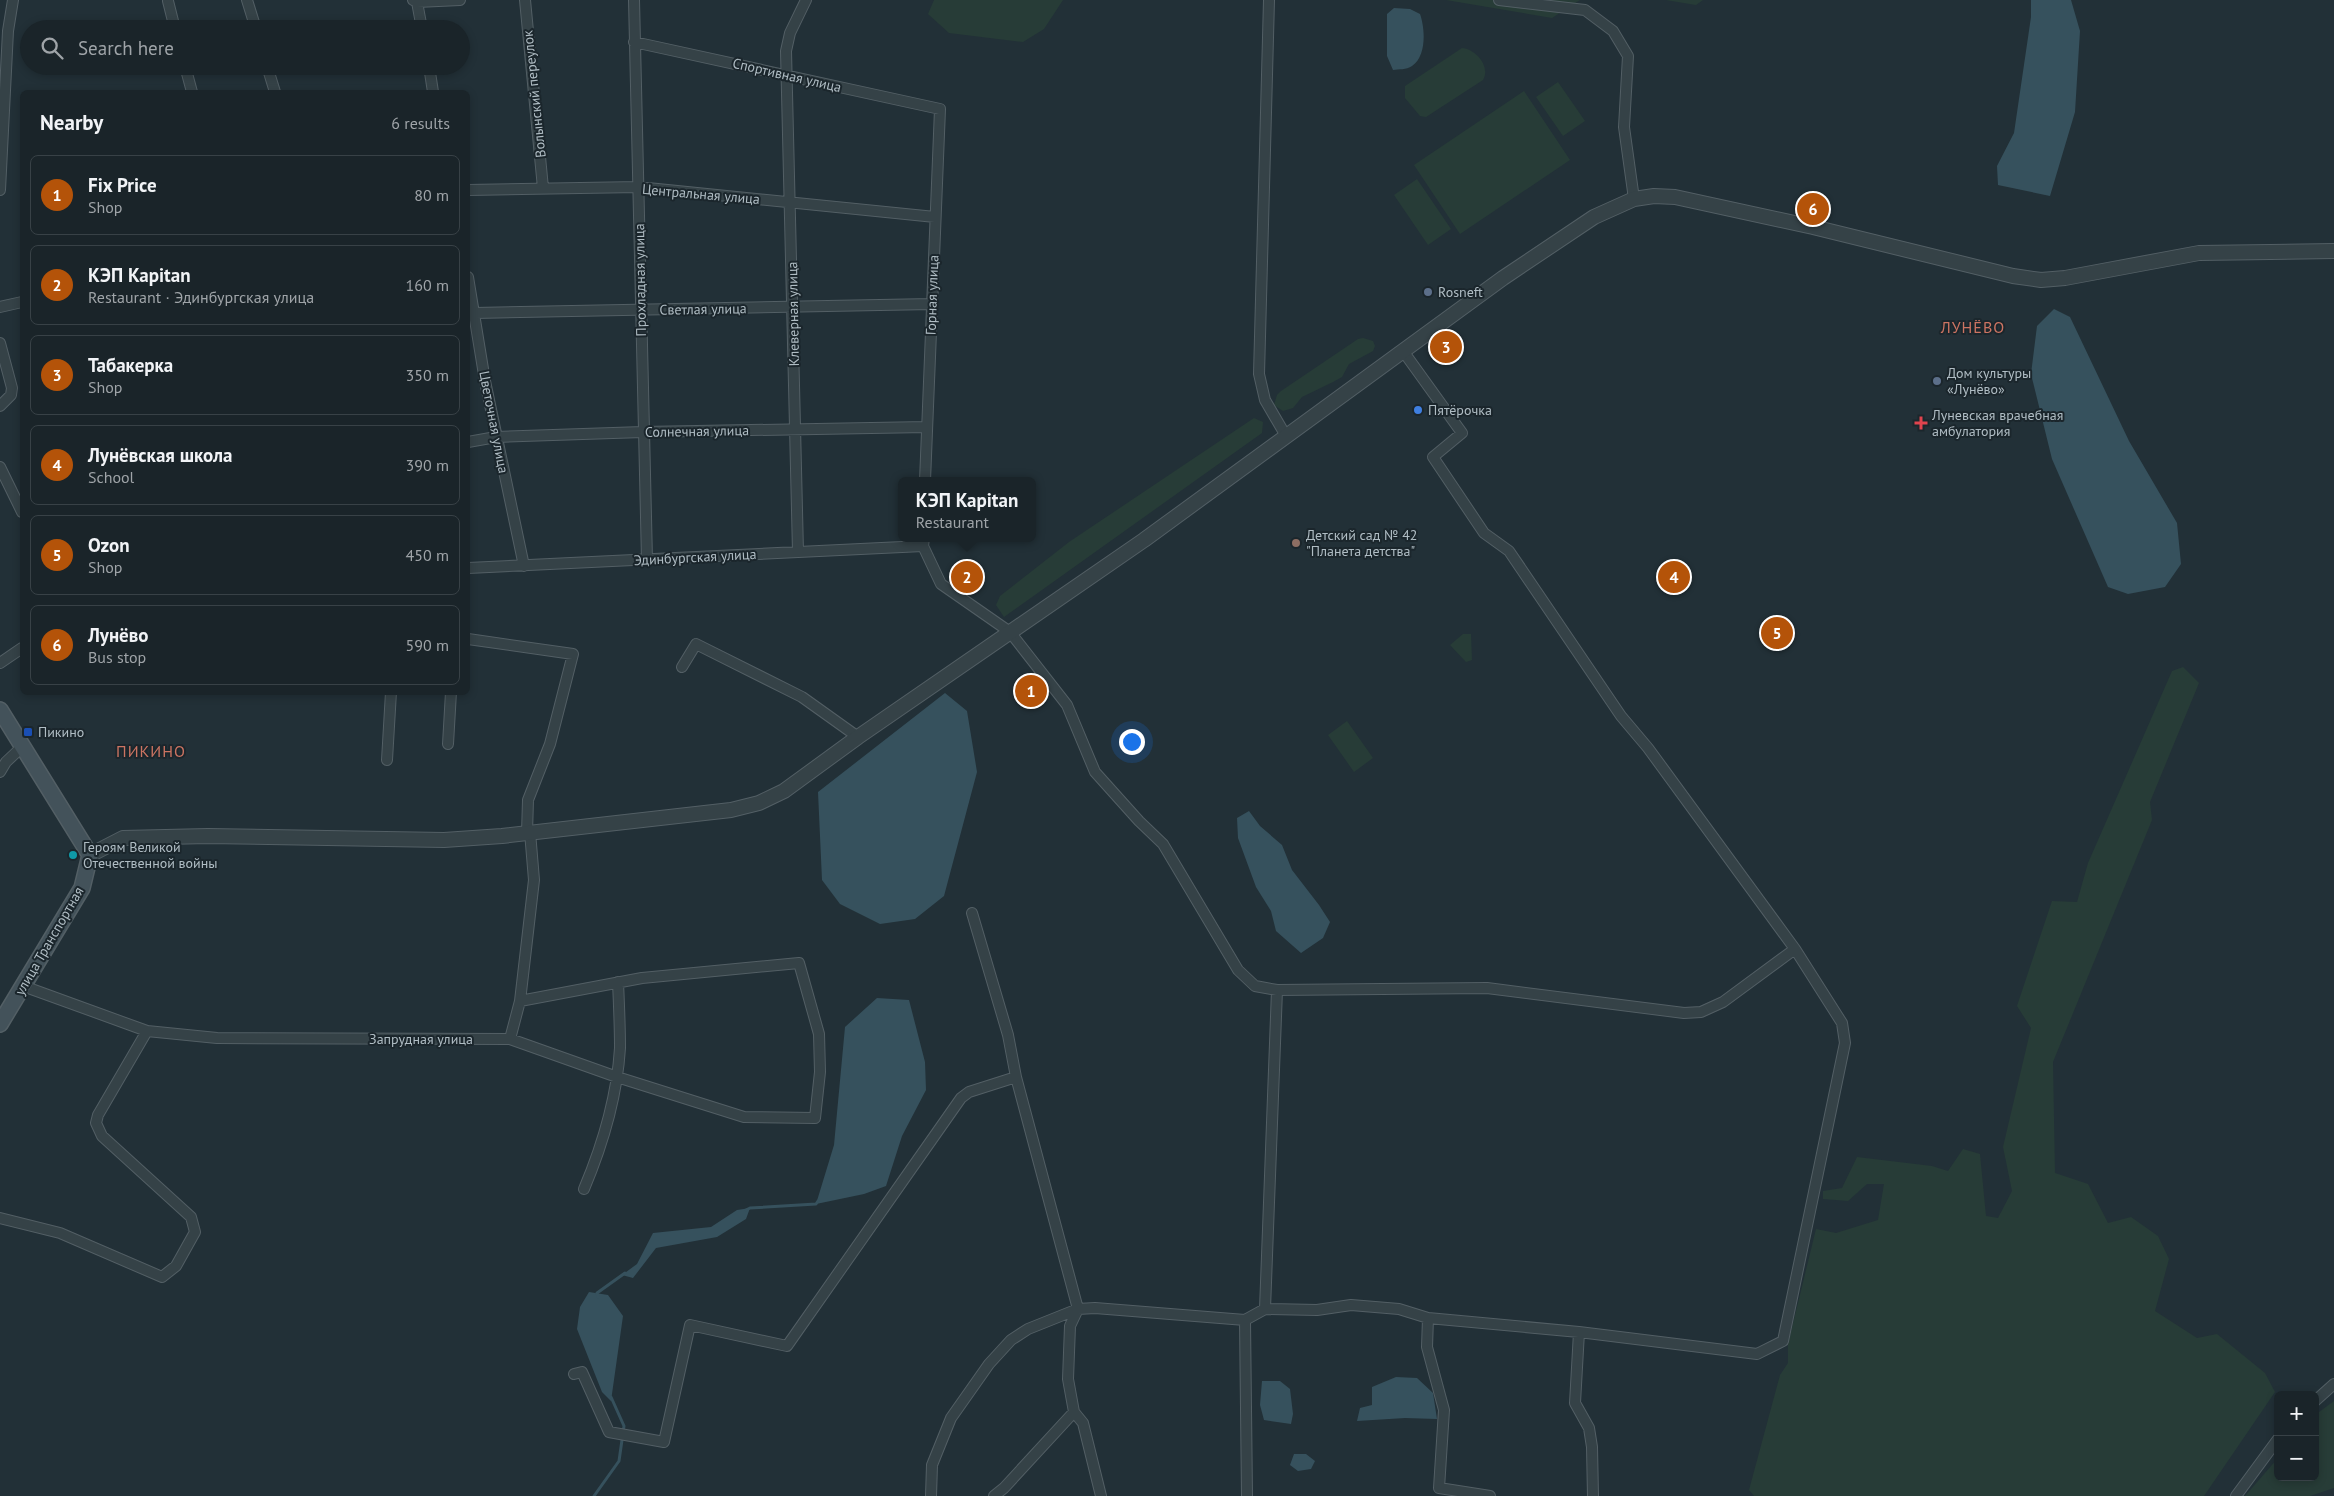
<!DOCTYPE html>
<html lang="en">
<head>
<meta charset="utf-8">
<style>
	:root { --surface:#1a2429; --page:#273035; --text:#f1f3f6; --muted:#9fa4a8; --line:#384146; --accent:#b45309 }
	body { margin:0; font-family:"PT Sans",sans-serif; background:var(--page); color:var(--text) }
	.controls { position:absolute; right:15px; bottom:15px; display:grid; overflow:hidden; border-radius:8px; box-shadow:0 2px 8px #0003 }
	.controls button { width:45px; height:45px; display:grid; place-items:center; padding:0; border:0; border-bottom:1px solid var(--line); background:var(--surface); color:var(--text); font:25px sans-serif }
	.you { position:absolute; left:1131px; top:741px; width:18px; height:18px; margin:-12px; border:4px solid #fff; border-radius:50%; background:#1a73e8; box-shadow:0 0 0 8px #1a73e833 }
	.badge { display:grid; place-items:center; width:32px; height:32px; border-radius:50%; background:var(--accent); color:#fff; font-size:16px; font-weight:700 }
	.pin { position:absolute; translate:-50% -50%; border:2px solid #fff; box-shadow:0 1px 5px #0006 }
	.popup { position:absolute; left:898px; top:477px; width:138px; height:65px; box-sizing:border-box; display:grid; place-content:center; border-radius:8px; background:var(--surface); filter:drop-shadow(0 1px 4px #0005); font-size:16px; white-space:nowrap; color:var(--muted) }
	.popup b { font-size:19px; color:var(--text) }
	.popup::after { content:''; position:absolute; left:50%; top:100%; margin-left:-10px; border:10px solid transparent; border-top-color:var(--surface) }
	.list { margin:0; padding:0; list-style:none }
	h2 { display:flex; justify-content:space-between; align-items:center; height:65px; margin:0; padding:0 20px; font-size:21px }
	h2 small { font-size:16px; font-weight:400; color:var(--muted) }
	.list li { display:grid; grid-template-columns:32px 1fr auto; gap:15px; align-items:center; box-sizing:border-box; height:80px; margin:0 10px 10px; padding:0 10px; border:1px solid var(--line); border-radius:8px }
	.list b { display:block; font-size:19px; white-space:nowrap }
	.list p { margin:0; font-size:16px; white-space:nowrap; color:var(--muted) }
	.list em { font-size:16px; font-style:normal; color:var(--muted) }
	.icon { flex:none; width:28px; height:28px; fill:none; stroke:currentColor; stroke-width:2; stroke-linecap:round; stroke-linejoin:round }
	.map { position:relative; flex:none; width:2334px; height:1496px; overflow:hidden }
	.search { position:absolute; background:var(--surface); box-shadow:0 2px 8px #0003; left:20px; top:20px; width:450px; height:55px; display:flex; align-items:center; gap:12px; box-sizing:border-box; padding:0 18px; border-radius:28px; color:var(--muted); font-size:19px }
	.panel { position:absolute; background:var(--surface); box-shadow:0 2px 8px #0003; left:20px; top:90px; width:450px; height:605px; border-radius:8px }
	.map>svg:first-child { display:block }
	.green { fill:#273c37 }
	.water { fill:#36515d }
	.lines { fill:none; stroke-linecap:round; stroke-linejoin:round }
	.stream { stroke:#36515d; stroke-width:3 }
	.minor-casing { stroke:#535f65; stroke-width:12 }
	.tertiary-casing { stroke:#535f65; stroke-width:16 }
	.secondary-casing { stroke:#535f65; stroke-width:18 }
	.minor { stroke:#354247; stroke-width:10 }
	.tertiary { stroke:#354247; stroke-width:14 }
	.secondary { stroke:#43525a; stroke-width:15 }
	.service-dot { fill:#5c6f8a; stroke:#1b262c; stroke-width:2 }
	.shop-dot { fill:#3f7fe0; stroke:#1b262c; stroke-width:2 }
	.health-dot { fill:#e0444e; stroke:#1b262c; stroke-width:2 }
	.education-dot { fill:#8d6e63; stroke:#1b262c; stroke-width:2 }
	.transit-dot { fill:#1a4fb4; stroke:#1b262c; stroke-width:2 }
	.culture-dot { fill:#0f9aa8; stroke:#1b262c; stroke-width:2 }
	.labels { text-anchor:middle; dominant-baseline:central; stroke-width:4; stroke-linejoin:round; paint-order:stroke }
	.street-label { font-size:14px; fill:#b0bdc4; stroke:#1b262c }
	.poi-label { font-size:14px; fill:#b0bdc4; stroke:#1b262c; text-anchor:start }
	.quarter-label { font-size:16px; letter-spacing:1px; fill:#cc7462; stroke:#1b262c }
</style>
</head>
<body>
<div class="map">
<svg width="2334" height="1496" viewBox="0 0 2334 1496">
	<rect width="100%" height="100%" fill="#223037"/>
	<path class="green" d="M934,0H1063L1044,29L1023,42L949,33L928,14Z
		M1446,0H1580L1552,18Z
		M1666,0H1703L1696,5Z
		M1462,48C1476,49 1491,67 1483,80L1426,117L1420,116L1405,98V86Z
		M1558,82L1585,121L1563,136L1536,97Z
		M1524,91L1570,160L1460,234L1414,165Z
		M1417,179L1451,229L1428,245L1394,195Z
		M1363,338L1373,341L1375,346L1373,351L1349,364L1342,377L1333,382L1302,397L1293,408L1283,411L1274,405L1277,395L1281,391L1358,339Z
		M1254,418L1263,422L1262,433L1004,617L996,605L1000,596L1069,542Z
		M1463,634H1471L1472,660L1466,662L1450,645Z
		M2183,667L2199,683L2150,802L2152,820L2053,1062L2055,1173L2088,1184L2108,1223L2131,1217L2158,1236L2169,1259L2155,1311L2197,1338L2217,1334L2265,1373L2275,1392L2204,1496H1754L1749,1490L1780,1375L1788,1363V1344L1816,1229L1836,1233L1878,1220L1884,1184H1867L1848,1201L1823,1199V1191L1842,1188L1857,1157L1932,1166L1948,1171L1963,1149L1980,1154L1986,1216L1998,1218L2012,1191L2003,1147L2031,1028L2017,1006L2052,901L2077,902L2088,863L2172,671Z
		M1347,721L1373,758L1354,772L1328,735Z
		M2334,1401V1488L2310,1496H2245L2278,1458V1477H2315V1415Z"/>
	<path class="water" d="M2031,0H2071L2080,31L2075,112L2050,196L1998,185L1997,166L2014,133L2031,17Z
		M1394,8L1410,9L1420,14C1425,28 1427,56 1412,66C1406,70 1399,69 1393,70L1387,56V14Z
		M2054,309L2070,317L2129,441L2177,523L2181,564L2165,587L2128,594L2108,587L2052,459L2031,374L2037,326Z
		M945,693L967,711L977,772L944,896L915,919L880,924L840,904L822,880L818,792Z
		M1249,811L1260,826L1282,845L1292,870L1319,905L1330,922L1323,938L1301,953L1276,931L1271,911L1256,887L1238,838L1237,818Z
		M877,998L909,1000L925,1062L926,1090L902,1136L886,1186L864,1194L816,1204L834,1145L845,1027Z
		M750,1208L746,1219L717,1237L656,1248L633,1278L622,1275L637,1264L653,1233L711,1227L737,1210Z
		M589,1292L608,1295L623,1316L611,1401L602,1392L577,1329L580,1307Z
		M1396,1377L1417,1378L1433,1393L1437,1419L1405,1418L1357,1421L1360,1408L1372,1405V1387Z
		M1262,1381H1280L1290,1389L1293,1414L1291,1424L1264,1420L1260,1405Z
		M1294,1454H1306L1315,1461L1311,1469L1298,1471L1290,1465Z"/>
	<g class="lines">
		<path class="stream" d="M746,1210L750,1208L816,1204L818,1201
			M598,1297L597,1293L625,1273
			M594,1496L619,1461L624,1426L611,1397"/>
		<g class="minor-casing">
			<path id="minor" d="M247,0L256,29
				M413,0L417,2L460,0
				M525,0L543,188
				M634,0L647,560
				M1269,0L1259,374L1265,400L1286,436
				M1499,0L1585,10L1613,31L1628,56L1624,127L1634,199
				M168,1L175,29
				M417,2L422,29
				M634,42L940,109L925,481
				M185,66L192,92
				M267,66L275,92
				M429,66L433,92
				M0,190L8,31L13,0
				M468,190L638,187L935,217
				M468,277L485,381L524,566
				M0,307L22,302
				M475,313L932,304
				M0,343L12,388L11,395L0,406
				M468,442L496,437L643,432L926,427
				M0,467L22,512
				M924,538L923,546L941,584L1010,632L1067,705L1095,772L1139,821L1163,844L1238,970L1255,986L1277,990L1487,988L1684,1013L1701,1012L1723,1002L1795,949
				M798,552L786,51L790,33L806,0
				M468,568L923,546
				M468,639L573,654L550,744L528,800L527,833
				M0,663L22,648
				M682,667L696,644L802,697L858,737
				M448,744L451,692
				M387,760L391,692
				M0,772L6,762L23,746
				M23,986L147,1031L217,1038L510,1039L617,1077L744,1117L815,1118L820,1072L819,1034L799,963L642,978L520,1001
				M510,1039L520,1001L534,880L530,832
				M584,1189C603,1144 617,1097 620,1048C620,1026 619,1004 618,982
				M0,1218L60,1233L162,1277L176,1266L195,1232L191,1217L102,1136L96,1123L98,1115L147,1031
				M1265,1309L1277,990
				M1428,1318L1427,1347L1444,1410L1439,1488L1490,1496
				M1245,1320L1247,1496
				M1579,1332L1575,1403L1589,1428L1592,1447L1593,1496
				M574,1374L582,1372L609,1432L664,1442L690,1325L787,1346L961,1098L969,1092L1016,1077L1008,1035L972,913
				M2315,1401L2334,1384
				M931,1496L932,1465L951,1418L989,1364L1011,1340L1028,1329L1078,1309L1016,1077
				M994,1496L1004,1488L1074,1412
				M1101,1496L1083,1423L1074,1412L1068,1379L1070,1326L1078,1309L1095,1308L1245,1320L1265,1309L1317,1310L1351,1305L1399,1309L1428,1318L1579,1332L1757,1354L1783,1341L1845,1043L1842,1023L1795,949L1648,748L1621,716L1509,551L1484,533L1433,457L1462,433L1403,351
				M2236,1496L2278,1439"/>
		</g>
		<g class="tertiary-casing">
			<path id="tertiary" d="M90,855L123,838L208,836L444,840L502,836L731,810L759,803L784,791L858,737L1144,540L1503,278L1594,217L1634,199L1654,196L1675,197L1813,227L2013,276L2041,280L2065,278L2199,253L2334,251"/>
		</g>
		<g class="secondary-casing">
			<path id="secondary" d="M0,710L90,855L82,888L0,1024"/>
		</g>
		<use href="#minor" class="minor"/>
		<use href="#tertiary" class="tertiary"/>
		<use href="#secondary" class="secondary"/>
	</g>
	<g class="service-dot">
		<circle cx="1428" cy="292" r="5"/>
		<circle cx="1937" cy="381" r="5"/>
	</g>
	<circle class="shop-dot" cx="1418" cy="410" r="5"/>
	<path class="health-dot" d="M1918.5 415.5h5v5h5v5h-5v5h-5v-5h-5v-5h5z"/>
	<circle class="education-dot" cx="1296" cy="543" r="5"/>
	<rect class="transit-dot" x="23" y="727" width="10" height="10" rx="2.5"/>
	<circle class="culture-dot" cx="73" cy="855" r="5"/>
	<g class="labels">
		<g class="street-label">
			<text transform="translate(787 75) rotate(13)">Спортивная улица</text>
			<text transform="translate(534 94) rotate(-96)">Волынский переулок</text>
			<text transform="translate(701 194) rotate(5)">Центральная улица</text>
			<text transform="translate(640 280) rotate(-91)">Прохладная улица</text>
			<text transform="translate(932 295) rotate(-88)">Горная улица</text>
			<text transform="translate(703 309) rotate(-1)">Светлая улица</text>
			<text transform="translate(793 314) rotate(-91)">Клеверная улица</text>
			<text transform="translate(494 422) rotate(79)">Цветочная улица</text>
			<text transform="translate(697 431) rotate(-1)">Солнечная улица</text>
			<text transform="translate(695 557) rotate(-3)">Эдинбургская улица</text>
			<text transform="translate(49 941) rotate(-60)">улица Транспортная</text>
			<text x="421" y="1039">Запрудная улица</text>
		</g>
		<g class="poi-label">
			<text x="1438" y="292">Rosneft</text>
			<text x="1947" y="373">Дом культуры<tspan x="1947" dy="16">«Лунёво»</tspan></text>
			<text x="1428" y="410">Пятёрочка</text>
			<text x="1932" y="415">Луневская врачебная<tspan x="1932" dy="16">амбулатория</tspan></text>
			<text x="1306" y="535">Детский сад № 42<tspan x="1306" dy="16">"Планета детства"</tspan></text>
			<text x="38" y="732">Пикино</text>
			<text x="83" y="847">Героям Великой<tspan x="83" dy="16">Отечественной войны</tspan></text>
		</g>
		<g class="quarter-label">
			<text x="1973" y="327">ЛУНЁВО</text>
			<text x="151" y="751">ПИКИНО</text>
		</g>
	</g>
</svg>
<div class="controls">
<button>+</button>
<button>−</button>
</div>
<div class="you"></div>
<div class="pin badge" style="left:1031px;top:691px">1</div>
<div class="pin badge" style="left:967px;top:577px">2</div>
<div class="popup"><b>КЭП Kapitan</b>Restaurant</div>
<div class="pin badge" style="left:1446px;top:347px">3</div>
<div class="pin badge" style="left:1674px;top:577px">4</div>
<div class="pin badge" style="left:1777px;top:633px">5</div>
<div class="pin badge" style="left:1813px;top:209px">6</div>
<div class="search"><svg class="icon" aria-label="search" viewBox="0 0 24 24"><circle cx="10" cy="10" r="6"/><path d="M15 15l6 6"/></svg>Search here</div>
<section class="panel">
<h2>Nearby<small>6 results</small></h2>
<ul class="list">
<li><span class="badge">1</span><div><b>Fix Price</b><p>Shop</p></div><em>80 m</em></li>
<li><span class="badge">2</span><div><b>КЭП Kapitan</b><p>Restaurant · Эдинбургская улица</p></div><em>160 m</em></li>
<li><span class="badge">3</span><div><b>Табакерка</b><p>Shop</p></div><em>350 m</em></li>
<li><span class="badge">4</span><div><b>Лунёвская школа</b><p>School</p></div><em>390 m</em></li>
<li><span class="badge">5</span><div><b>Ozon</b><p>Shop</p></div><em>450 m</em></li>
<li><span class="badge">6</span><div><b>Лунёво</b><p>Bus stop</p></div><em>590 m</em></li>
</ul>
</section>
</div>
</body>
</html>
